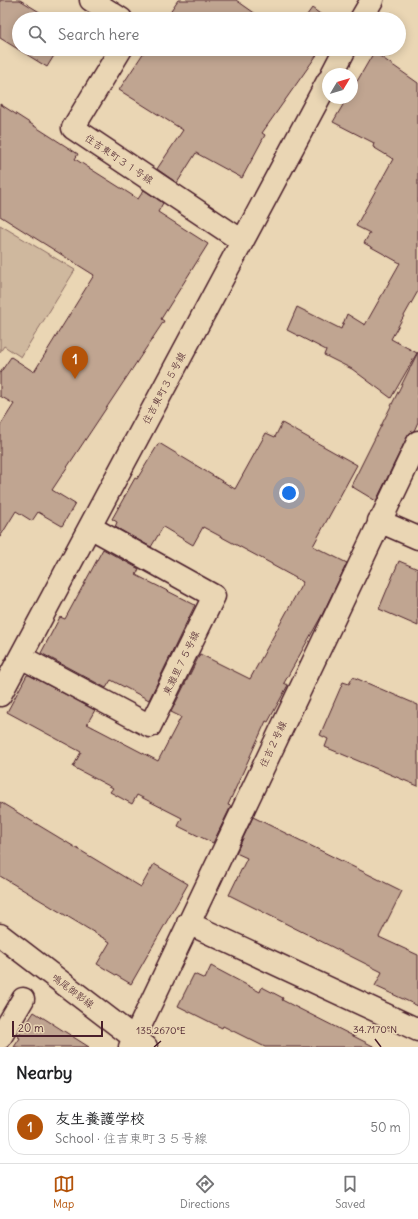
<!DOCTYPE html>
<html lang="en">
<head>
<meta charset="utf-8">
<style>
	:root { --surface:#fff; --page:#f6f6f6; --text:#202124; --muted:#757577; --line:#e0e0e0; --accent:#b45309 }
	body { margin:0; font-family:Delius,"Klee One",sans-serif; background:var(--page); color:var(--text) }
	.compass { position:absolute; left:322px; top:68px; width:36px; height:36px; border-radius:50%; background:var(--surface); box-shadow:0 2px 10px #0003; rotate:52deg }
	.scale { position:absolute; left:12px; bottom:10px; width:91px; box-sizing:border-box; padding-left:4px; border:2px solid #4a1f2b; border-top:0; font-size:11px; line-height:14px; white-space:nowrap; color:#4a1f2b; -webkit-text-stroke:3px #ead6b4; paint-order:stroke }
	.you { position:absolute; left:289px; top:493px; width:14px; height:14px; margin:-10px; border:3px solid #fff; border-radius:50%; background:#1a73e8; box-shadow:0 0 0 6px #1a73e833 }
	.badge { display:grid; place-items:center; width:26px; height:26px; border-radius:50%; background:var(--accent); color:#fff; font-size:13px; font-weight:700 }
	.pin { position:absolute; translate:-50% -33px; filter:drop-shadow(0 1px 2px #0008) }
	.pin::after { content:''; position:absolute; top:21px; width:14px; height:12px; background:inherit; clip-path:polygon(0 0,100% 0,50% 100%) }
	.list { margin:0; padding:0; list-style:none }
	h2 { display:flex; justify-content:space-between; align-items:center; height:52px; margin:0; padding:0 16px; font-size:17px }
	h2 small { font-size:13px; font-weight:400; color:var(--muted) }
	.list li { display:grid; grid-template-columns:26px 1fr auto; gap:12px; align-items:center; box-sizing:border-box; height:56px; margin:0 8px 8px; padding:0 8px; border:1px solid var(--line); border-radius:16px }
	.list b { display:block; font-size:15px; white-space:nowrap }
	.list p { margin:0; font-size:13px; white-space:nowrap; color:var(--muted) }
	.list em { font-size:13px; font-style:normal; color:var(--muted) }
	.icon { flex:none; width:22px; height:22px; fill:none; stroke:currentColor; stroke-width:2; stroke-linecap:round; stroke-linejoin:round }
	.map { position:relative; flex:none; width:418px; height:1047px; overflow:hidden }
	.search { position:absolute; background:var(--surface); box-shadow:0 2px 10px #0003; left:12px; right:12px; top:12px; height:44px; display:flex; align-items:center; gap:10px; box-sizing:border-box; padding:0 14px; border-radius:22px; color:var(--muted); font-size:15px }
	.sheet { height:116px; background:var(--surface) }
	nav { display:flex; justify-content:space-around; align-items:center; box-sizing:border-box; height:56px; border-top:1px solid var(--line); background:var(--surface); font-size:11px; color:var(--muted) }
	nav a { display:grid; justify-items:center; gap:2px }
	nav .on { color:var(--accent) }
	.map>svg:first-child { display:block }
	.green { fill:#cfb89e; stroke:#8c6c64 }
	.building { fill:#c0a591; stroke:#4a1f2b }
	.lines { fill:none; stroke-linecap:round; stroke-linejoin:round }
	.minor-casing { stroke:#4a1f2b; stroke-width:25 }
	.tertiary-casing { stroke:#4a1f2b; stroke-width:25 }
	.minor { stroke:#ead6b4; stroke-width:22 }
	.tertiary { stroke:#ead6b4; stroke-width:22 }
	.ticks { fill:none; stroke:#4a1f2b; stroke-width:1.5 }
	.labels { text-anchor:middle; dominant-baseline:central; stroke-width:3.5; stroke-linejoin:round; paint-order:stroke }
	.street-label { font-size:10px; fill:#4a1f2b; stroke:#ead6b4 }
	.ticks-label { font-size:10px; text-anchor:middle; fill:#4a1f2b; stroke:#ead6b4; stroke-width:3.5; stroke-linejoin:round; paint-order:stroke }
</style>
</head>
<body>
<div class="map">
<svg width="418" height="1047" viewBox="0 0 418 1047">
	<rect width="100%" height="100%" fill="#ead6b4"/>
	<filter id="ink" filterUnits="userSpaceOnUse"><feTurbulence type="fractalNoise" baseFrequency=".025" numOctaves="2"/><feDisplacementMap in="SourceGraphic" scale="8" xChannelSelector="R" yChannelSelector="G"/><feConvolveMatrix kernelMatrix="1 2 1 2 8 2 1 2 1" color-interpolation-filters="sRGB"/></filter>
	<g filter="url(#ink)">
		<path class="green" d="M0,225L75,270L21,357L4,346L0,352Z"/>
		<path class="building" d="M0,0H20L51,19H19V49H58L47,67L0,38Z
			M178,0H236L263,19H165Z
			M312,8L327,19H304Z
			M146,49H321L262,133L265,135L242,178L196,153L177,183L157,169L183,130L119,90Z
			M374,52L418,83V291L391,339L417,353L391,398L352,369L324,355L326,350L287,330L297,307L341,329L347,314L365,325L400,263L364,243L370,233L356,226L393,159L373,147L374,143L333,122L347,98H352V90Z
			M0,104L78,154L75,159L138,199L144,190L163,203L158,212L208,244L161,319L164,321L52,490L75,504L62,526L38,512L32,521L16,511L0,537V426L14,404L0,396V373L11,357L34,372L94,275L0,216Z
			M418,352V422L414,431L411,432L407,437L376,501L351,486Z
			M282,423L357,465L313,546L347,563L322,615L284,683L288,685L268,722L266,721L228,805L231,806L213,843L178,826L182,818L137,795L132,804L110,792L113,788L73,767L81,752L7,712L27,675H29L95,710L87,724L158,761L181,717L171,712L200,654L250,679L303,582L272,565V564L203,527L193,545L163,527L151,547L115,527L117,522L112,519L135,478L137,479L159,443L235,489L266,433L275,437Z
			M103,549L139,569L136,575L195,605L149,700L111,680L106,688L41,653L60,617L65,619Z
			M399,561L418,569V626L379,609Z
			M353,677L418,705V786L325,747L328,739L320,735L343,682L349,684Z
			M0,802L141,887L154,864L188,884L131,984L97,964L110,942L0,876Z
			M253,817L402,891L379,937L418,955V1006L375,986L382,972L229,895L247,858L236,853Z
			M211,966L260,992L262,987L283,998L282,1000L375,1047H265L223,1026L222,1028L178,1006L194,974L205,979Z
			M34,1012L89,1047H14L20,1038L18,1037Z"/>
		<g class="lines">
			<g class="minor-casing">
				<path id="minor" d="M91,0L121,19
					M361,19L372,0
					M121,49L73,128L242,241
					M332,74L345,49
					M379,521L418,538
					M21,657L150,726L214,596L90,527
					M0,695L328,81
					M188,923L418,1030
					M0,1038L23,999
					M130,1047L418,442"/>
			</g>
			<g class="tertiary-casing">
				<path id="tertiary" d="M0,935L146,1047"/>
			</g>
			<use href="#minor" class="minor"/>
			<use href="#tertiary" class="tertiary"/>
		</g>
	</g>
	<path class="ticks" d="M375,1039L381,1047M154,1047L161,1041"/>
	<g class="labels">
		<g class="street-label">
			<text transform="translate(119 159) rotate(34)">住吉東町３１号線</text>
			<text transform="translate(164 388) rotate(-62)">住吉東町３５号線</text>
			<text transform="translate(181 663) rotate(-64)">東灘里７５号線</text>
			<text transform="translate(273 744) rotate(-65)">住吉２号線</text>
			<text transform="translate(73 991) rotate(37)">鳴尾御影線</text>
		</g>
	</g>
	<g class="ticks-label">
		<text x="375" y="1033">34.7170°N</text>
		<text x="161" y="1034">135.2670°E</text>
	</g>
</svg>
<svg class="compass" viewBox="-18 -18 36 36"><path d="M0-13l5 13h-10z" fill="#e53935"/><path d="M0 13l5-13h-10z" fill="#757577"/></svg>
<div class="scale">20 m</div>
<div class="you"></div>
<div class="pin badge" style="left:75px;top:379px">1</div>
<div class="search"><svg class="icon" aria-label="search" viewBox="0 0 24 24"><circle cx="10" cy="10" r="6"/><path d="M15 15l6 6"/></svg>Search here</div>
</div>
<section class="sheet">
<h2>Nearby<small></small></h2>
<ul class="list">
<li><span class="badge">1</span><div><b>友生養護学校</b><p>School · 住吉東町３５号線</p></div><em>50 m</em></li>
</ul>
</section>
<nav>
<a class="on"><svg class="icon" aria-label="map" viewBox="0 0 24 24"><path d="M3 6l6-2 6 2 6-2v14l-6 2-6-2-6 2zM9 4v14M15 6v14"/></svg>Map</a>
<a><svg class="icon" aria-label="directions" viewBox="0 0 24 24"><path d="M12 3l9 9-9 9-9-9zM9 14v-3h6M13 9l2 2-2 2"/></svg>Directions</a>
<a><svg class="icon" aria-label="saved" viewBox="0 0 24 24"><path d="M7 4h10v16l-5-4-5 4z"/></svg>Saved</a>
</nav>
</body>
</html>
